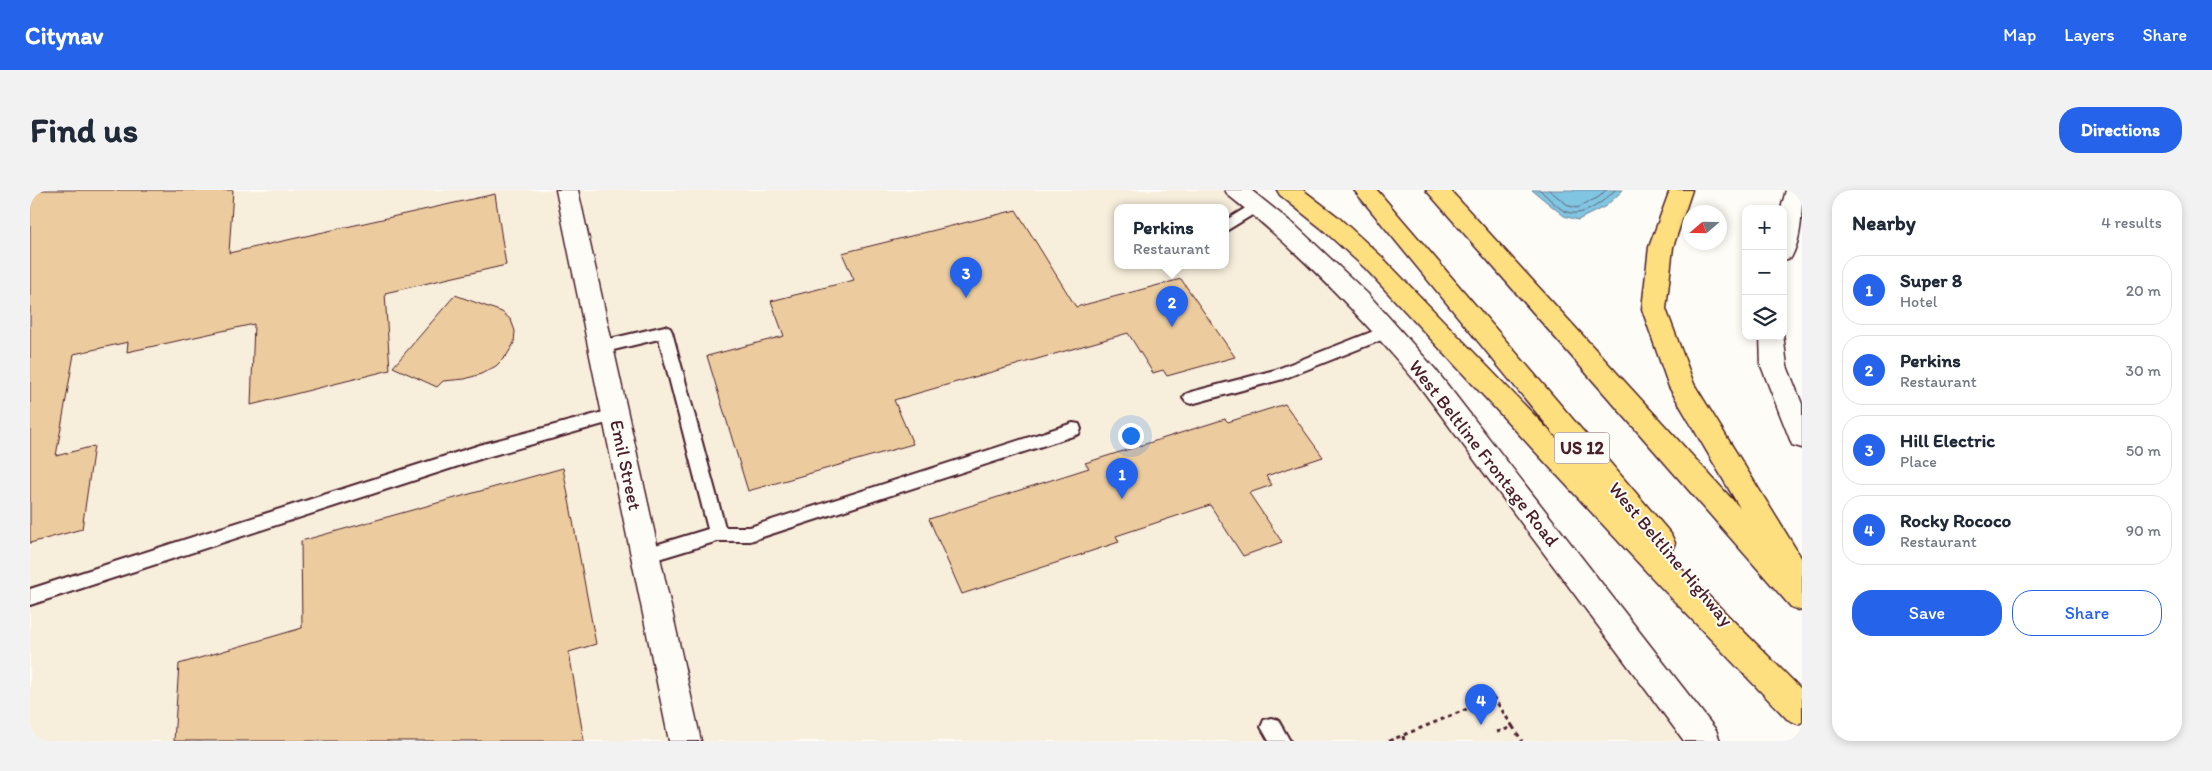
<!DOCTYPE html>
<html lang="en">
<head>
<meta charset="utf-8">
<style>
	:root { --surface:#fff; --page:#f2f2f3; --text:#1f2937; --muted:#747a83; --line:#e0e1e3; --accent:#2563eb }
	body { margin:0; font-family:Itim,sans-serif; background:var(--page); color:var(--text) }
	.controls { position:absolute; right:15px; top:15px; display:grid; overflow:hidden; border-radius:10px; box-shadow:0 2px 8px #0003 }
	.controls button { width:45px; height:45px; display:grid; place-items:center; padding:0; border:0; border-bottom:1px solid var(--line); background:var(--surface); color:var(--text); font:25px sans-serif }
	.compass { position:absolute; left:1652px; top:15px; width:45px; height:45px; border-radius:50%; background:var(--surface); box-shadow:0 2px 8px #0003; rotate:250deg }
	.you { position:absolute; left:1100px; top:245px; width:18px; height:18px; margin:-12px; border:4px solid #fff; border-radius:50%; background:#1a73e8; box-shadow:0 0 0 8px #1a73e833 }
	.badge { display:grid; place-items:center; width:32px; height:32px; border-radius:50%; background:var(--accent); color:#fff; font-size:16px; font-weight:700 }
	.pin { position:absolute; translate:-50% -41px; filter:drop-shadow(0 1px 2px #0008) }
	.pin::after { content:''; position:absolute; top:26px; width:18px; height:15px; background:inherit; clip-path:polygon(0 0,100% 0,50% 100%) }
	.popup { position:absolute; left:1084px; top:14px; width:115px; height:65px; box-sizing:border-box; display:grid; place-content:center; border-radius:10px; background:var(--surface); filter:drop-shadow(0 1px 4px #0005); font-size:16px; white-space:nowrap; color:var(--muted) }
	.popup b { font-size:19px; color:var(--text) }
	.popup::after { content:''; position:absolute; left:50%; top:100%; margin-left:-10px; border:10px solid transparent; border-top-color:var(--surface) }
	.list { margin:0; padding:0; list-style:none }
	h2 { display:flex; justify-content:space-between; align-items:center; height:65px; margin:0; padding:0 20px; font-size:21px }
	h2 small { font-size:16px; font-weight:400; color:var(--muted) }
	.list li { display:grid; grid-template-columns:32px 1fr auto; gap:15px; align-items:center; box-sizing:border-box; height:70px; margin:0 10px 10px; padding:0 10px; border:1px solid var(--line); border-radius:20px }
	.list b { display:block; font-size:19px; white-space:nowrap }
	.list p { margin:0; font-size:16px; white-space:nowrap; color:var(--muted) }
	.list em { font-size:16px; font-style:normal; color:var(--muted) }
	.actions { display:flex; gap:10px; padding:15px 20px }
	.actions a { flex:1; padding:11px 0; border:1px solid var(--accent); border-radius:20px; text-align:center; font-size:18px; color:var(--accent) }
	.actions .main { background:var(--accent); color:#fff }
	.icon { flex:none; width:28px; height:28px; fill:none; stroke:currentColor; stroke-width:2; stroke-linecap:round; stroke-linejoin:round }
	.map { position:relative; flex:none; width:1772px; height:551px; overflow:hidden; border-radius:20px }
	header { display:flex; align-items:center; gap:30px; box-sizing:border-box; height:70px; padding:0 25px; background:var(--accent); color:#fff }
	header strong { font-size:24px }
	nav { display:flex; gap:28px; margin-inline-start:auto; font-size:18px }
	.intro { display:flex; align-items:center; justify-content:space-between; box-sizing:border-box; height:120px; padding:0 30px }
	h1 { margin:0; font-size:35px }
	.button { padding:12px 22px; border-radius:20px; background:var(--accent); color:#fff; font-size:18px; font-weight:700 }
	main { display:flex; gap:30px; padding:0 30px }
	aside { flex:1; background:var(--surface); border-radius:20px; box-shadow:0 2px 8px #0003 }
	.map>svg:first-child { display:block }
	.built { fill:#f8eedc; fill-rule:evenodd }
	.water { fill:#80c5e1; stroke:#6a8398 }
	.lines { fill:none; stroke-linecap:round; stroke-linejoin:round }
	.shore { stroke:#606174; stroke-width:1 }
	.building { fill:#eccc9e; stroke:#4a1f2b }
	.service-casing { stroke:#4a1f2b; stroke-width:4 }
	.minor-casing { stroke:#4a1f2b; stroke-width:3 }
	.tertiary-casing { stroke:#4a1f2b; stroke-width:3 }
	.motorway-casing { stroke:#4a1f2b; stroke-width:3 }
	.path { stroke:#4a1f2b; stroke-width:3; stroke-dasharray:4 4; stroke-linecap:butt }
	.service { fill:#fdfcf7; fill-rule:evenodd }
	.minor { fill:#fdfcf7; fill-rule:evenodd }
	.tertiary { fill:#fdfcf7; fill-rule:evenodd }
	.motorway { fill:#fddf80; fill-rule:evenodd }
	.labels { text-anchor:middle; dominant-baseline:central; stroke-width:4; stroke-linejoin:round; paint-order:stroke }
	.shield { fill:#fdfcf7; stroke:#806168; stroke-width:1 }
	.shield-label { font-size:18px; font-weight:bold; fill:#4a1f2b }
	.street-label { font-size:19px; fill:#4a1f2b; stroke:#fdfcf7 }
</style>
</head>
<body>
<header>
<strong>Citynav</strong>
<nav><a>Map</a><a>Layers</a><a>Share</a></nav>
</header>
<div class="intro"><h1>Find us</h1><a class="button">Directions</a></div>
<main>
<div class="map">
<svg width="1772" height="551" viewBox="0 0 1772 551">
	<rect width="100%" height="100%" fill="#fdfcf7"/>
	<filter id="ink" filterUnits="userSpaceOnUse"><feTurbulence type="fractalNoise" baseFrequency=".02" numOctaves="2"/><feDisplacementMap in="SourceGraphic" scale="10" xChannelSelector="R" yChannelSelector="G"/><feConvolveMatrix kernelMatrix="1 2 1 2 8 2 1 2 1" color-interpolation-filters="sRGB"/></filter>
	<g filter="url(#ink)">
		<path class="built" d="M0,0H1206L1287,66L1674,551H0ZM1088,18H1196V76H1088Z"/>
		<path class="water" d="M1502,0H1593L1576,16L1548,30L1534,26Z"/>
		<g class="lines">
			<path class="shore" d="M1510,0C1518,7 1528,19 1537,22C1554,28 1574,11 1585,0
				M1519,0L1539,16L1547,18L1569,7L1576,0"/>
		</g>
		<path class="building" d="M0,0H203L199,63L465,4L476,75L355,103L360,180L221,215L224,134L97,162L98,152L44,164L26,266L64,256L52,339L0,353Z
			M986,20L1046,117L1151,89L1205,167L1137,186L1133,180L1123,183L1098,143L864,210L883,254L718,301L677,166L754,146L741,111L824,90L812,63Z
			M425,105L472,122L481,130L485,141L484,153L477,165L466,176L451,184L435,189L413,191L407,197L363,177Z
			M1255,214L1293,267L1236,286L1242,295L1219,303L1252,352L1213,366L1180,315L1086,346L1089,352L932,404L899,329L1059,278L1055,273L1195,229L1198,232Z
			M533,278L566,454L539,462L554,551H144L149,474L272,438L271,351Z"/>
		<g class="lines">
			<g class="service-casing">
				<path id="service" d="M1227,11L1232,13L1234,16L1232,19L1196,41V30Z
					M1359,135L1364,137L1366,141L1364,145L1253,189L1161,214L1156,212L1153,208L1156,204L1161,202L1245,180Z
					M635,136L640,138L642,142L695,337H720L1043,233L1049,234L1051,239L1049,244L720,351H688L615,373L609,370L606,365L609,360L678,339L629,149L571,163L566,161L564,157L566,153L571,151Z
					M585,219L591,221L593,225L591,229L453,268L0,415V399L453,254Z
					M1241,528L1248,530L1260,551H1239L1231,537L1234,530Z"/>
			</g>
			<g class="minor-casing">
				<path id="minor" d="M526,0H548L671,551H639Z"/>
			</g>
			<g class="tertiary-casing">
				<path id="tertiary" d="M1195,0H1221L1267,37L1338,104L1405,179L1686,540L1690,551H1654L1387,193C1329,124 1269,61 1198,5Z
					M1756,0H1772C1772,22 1772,48 1761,68L1753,70V19H1751Z
					M1753,144L1757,176L1772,214V258L1762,255L1759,247L1731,176L1730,146H1753Z"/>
			</g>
			<g class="motorway-casing">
				<path id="motorway" d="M1247,0H1273L1307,26L1351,66L1533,255L1324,0H1347L1641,344L1645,353L1641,362L1637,364L1772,500V532L1768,534L1757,529L1628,394L1335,78L1291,38L1250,5Z
					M1396,0H1420L1710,318L1639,197L1612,119L1619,57L1640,0H1662L1643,57L1636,119L1664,194L1772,369V421L1761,417Z"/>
			</g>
			<path class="path" d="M1467,542L1483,537L1492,551
				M1373,546L1374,551
				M1359,551L1464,508L1483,537"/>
			<use href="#service" class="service"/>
			<use href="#minor" class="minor"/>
			<use href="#tertiary" class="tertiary"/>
			<use href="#motorway" class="motorway"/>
		</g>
	</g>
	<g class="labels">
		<rect class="shield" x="1524.5" y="242.5" width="55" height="31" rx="4"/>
		<g class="shield-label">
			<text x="1552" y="258">US 12</text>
		</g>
		<g class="street-label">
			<text transform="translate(1454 263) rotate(52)">West Beltline Frontage Road</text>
			<text transform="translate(596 275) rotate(78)">Emil Street</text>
			<text transform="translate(1641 364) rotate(50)">West Beltline Highway</text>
		</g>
	</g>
</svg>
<div class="controls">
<button>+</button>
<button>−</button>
<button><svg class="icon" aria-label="layers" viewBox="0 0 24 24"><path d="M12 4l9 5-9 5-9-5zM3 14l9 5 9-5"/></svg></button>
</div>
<svg class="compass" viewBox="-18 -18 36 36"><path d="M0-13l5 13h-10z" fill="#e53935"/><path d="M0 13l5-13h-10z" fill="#747a83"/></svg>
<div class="you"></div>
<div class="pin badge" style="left:1092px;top:309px">1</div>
<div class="pin badge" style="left:1142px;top:137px">2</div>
<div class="popup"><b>Perkins</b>Restaurant</div>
<div class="pin badge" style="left:936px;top:108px">3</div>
<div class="pin badge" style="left:1451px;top:535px">4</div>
</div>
<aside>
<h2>Nearby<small>4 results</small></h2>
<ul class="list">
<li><span class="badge">1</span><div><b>Super 8</b><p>Hotel</p></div><em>20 m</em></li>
<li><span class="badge">2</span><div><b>Perkins</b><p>Restaurant</p></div><em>30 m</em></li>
<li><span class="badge">3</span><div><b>Hill Electric</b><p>Place</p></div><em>50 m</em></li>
<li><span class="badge">4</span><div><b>Rocky Rococo</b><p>Restaurant</p></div><em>90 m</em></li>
</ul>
<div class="actions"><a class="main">Save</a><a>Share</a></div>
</aside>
</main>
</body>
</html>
